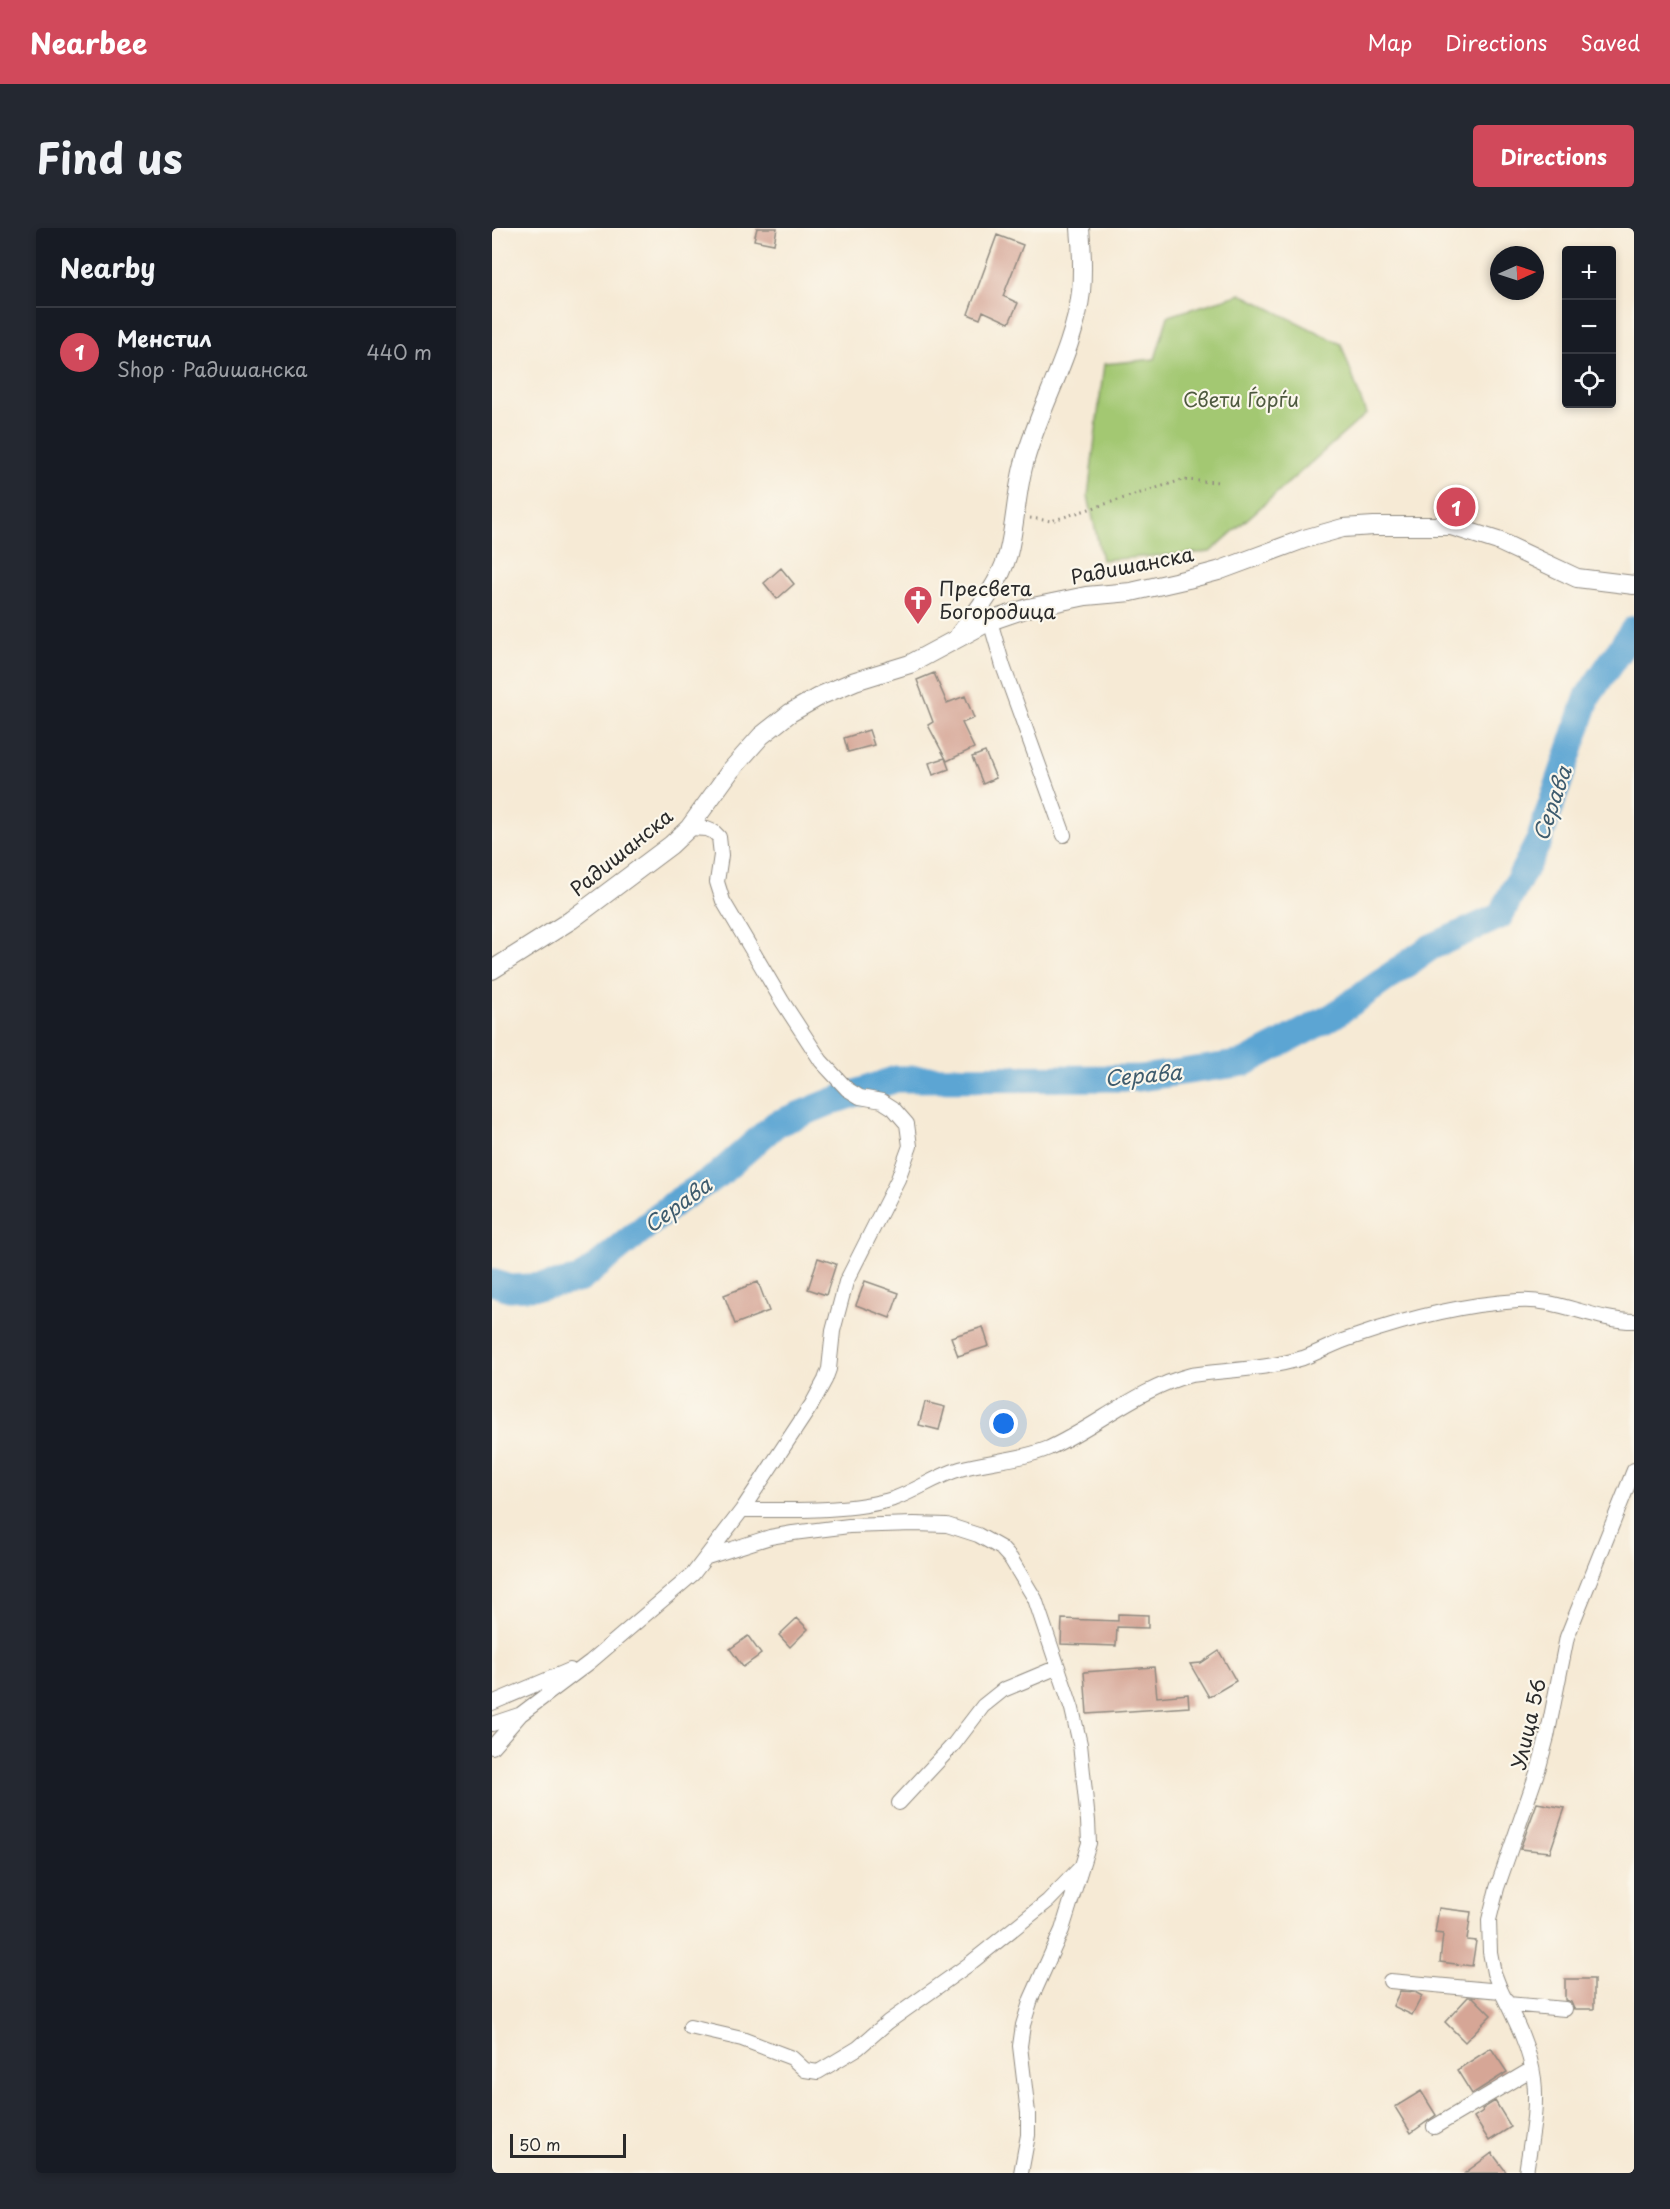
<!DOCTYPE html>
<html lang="en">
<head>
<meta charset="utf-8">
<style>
	:root { --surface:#171b24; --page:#242831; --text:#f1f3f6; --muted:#9ea1a6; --line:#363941; --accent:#d1495b }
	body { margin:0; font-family:"Playpen Sans",sans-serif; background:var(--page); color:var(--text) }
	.controls { position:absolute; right:18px; top:18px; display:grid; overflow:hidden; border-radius:6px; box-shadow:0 3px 9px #0003 }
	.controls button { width:54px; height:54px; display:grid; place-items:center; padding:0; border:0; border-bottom:2px solid var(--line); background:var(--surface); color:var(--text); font:30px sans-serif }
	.compass { position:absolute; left:998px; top:18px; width:54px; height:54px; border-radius:50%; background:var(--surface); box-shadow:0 3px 9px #0003; rotate:87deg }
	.scale { position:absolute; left:18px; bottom:15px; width:116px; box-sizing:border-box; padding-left:6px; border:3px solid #2b2b2b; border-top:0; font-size:16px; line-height:21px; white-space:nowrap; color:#2b2b2b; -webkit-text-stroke:4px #fbf7ec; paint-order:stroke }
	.you { position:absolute; left:512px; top:1196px; width:21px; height:21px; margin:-15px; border:4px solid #fff; border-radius:50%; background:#1a73e8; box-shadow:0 0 0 9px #1a73e833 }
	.badge { display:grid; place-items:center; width:39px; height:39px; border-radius:50%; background:var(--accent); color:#fff; font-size:20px; font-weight:700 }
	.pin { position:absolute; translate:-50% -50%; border:3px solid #fff; box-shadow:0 2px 6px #0006 }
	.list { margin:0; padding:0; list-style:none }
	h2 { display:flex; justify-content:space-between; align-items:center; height:78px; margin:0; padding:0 24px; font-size:26px }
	h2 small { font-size:20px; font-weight:400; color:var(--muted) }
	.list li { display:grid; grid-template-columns:39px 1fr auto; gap:18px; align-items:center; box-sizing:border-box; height:90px; padding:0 24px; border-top:2px solid var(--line) }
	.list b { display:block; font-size:22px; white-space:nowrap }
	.list p { margin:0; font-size:20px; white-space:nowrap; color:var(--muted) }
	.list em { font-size:20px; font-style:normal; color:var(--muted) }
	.icon { flex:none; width:33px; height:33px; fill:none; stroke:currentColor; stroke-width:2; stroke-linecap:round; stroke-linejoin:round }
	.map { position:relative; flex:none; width:1142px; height:1945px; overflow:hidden; border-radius:6px }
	header { display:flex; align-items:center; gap:36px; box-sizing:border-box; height:84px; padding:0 30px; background:var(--accent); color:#fff }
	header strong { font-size:28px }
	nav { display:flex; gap:33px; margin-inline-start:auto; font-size:21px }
	.intro { display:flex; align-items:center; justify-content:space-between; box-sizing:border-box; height:144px; padding:0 36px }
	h1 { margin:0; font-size:42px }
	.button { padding:15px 27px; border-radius:6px; background:var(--accent); color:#fff; font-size:21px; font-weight:700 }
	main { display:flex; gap:36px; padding:0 36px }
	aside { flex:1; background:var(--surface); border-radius:6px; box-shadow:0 3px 9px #0003 }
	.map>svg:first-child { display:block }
	.green { fill:#a3c872; stroke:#677a4e; stroke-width:1.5 }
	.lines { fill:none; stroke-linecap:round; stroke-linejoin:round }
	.river { stroke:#5ba5d3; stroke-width:27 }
	.building { fill:#d6a696 }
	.minor-casing { stroke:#908a80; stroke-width:16 }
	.tertiary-casing { stroke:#908a80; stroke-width:20 }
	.path { stroke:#908a80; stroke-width:3; stroke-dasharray:1.5 4.5; stroke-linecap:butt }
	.minor { stroke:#fff; stroke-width:14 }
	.tertiary { stroke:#fff; stroke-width:18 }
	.labels { text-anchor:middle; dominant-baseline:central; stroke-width:4.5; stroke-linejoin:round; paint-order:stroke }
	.park-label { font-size:20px; fill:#4f5a40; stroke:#fbf7ec }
	.street-label { font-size:20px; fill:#2b2b2b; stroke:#fbf7ec }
	.poi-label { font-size:20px; fill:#2b2b2b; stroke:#fbf7ec; text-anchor:start }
	.water-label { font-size:21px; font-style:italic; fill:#3e5c6e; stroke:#fbf7ec }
</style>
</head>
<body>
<header>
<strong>Nearbee</strong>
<nav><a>Map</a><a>Directions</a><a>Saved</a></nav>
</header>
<div class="intro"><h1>Find us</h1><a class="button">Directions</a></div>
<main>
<aside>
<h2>Nearby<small></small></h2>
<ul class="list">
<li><span class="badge">1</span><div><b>Менстил</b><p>Shop · Радишанска</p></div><em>440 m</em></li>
</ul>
</aside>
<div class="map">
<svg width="1142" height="1945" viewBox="0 0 1142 1945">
	<rect width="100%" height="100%" fill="#fbf7ec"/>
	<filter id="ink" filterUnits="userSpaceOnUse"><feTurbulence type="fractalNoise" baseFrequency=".0167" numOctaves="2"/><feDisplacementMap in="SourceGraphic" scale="12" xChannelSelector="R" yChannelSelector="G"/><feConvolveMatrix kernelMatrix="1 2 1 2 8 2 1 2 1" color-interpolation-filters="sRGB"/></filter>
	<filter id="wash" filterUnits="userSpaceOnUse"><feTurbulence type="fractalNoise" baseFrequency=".008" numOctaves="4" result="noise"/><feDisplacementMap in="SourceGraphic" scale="24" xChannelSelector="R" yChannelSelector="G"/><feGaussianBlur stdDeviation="1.35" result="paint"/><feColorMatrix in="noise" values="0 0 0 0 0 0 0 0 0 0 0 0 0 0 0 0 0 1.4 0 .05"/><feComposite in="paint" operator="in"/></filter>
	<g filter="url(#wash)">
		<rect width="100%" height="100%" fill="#f6ead5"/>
		<path class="green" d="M749,66L849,116L874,186L718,324L610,332L596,268L612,136L663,131L676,88Z"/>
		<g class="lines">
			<path class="river" d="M0,1054L17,1060L54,1058L89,1051L184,974L226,947L284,896L341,873L404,851L648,850L752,835L841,788L939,719L1008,688L1047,613L1096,468L1142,401"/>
		</g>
		<g id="blocks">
			<path class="building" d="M265,0H285L282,16L262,12Z
				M505,7L531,17L511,68L526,75L517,95L491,83L488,91L476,86Z
				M289,340L302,356L285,371L272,355Z
				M442,445L455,475L473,468L482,490L470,495L482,520L455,533L436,497L441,494L425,452Z
				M377,502L382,517L356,524L352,510Z
				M493,524L504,550L491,556L480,529Z
				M453,530L457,541L441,547L437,535Z
				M326,1030L344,1036L334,1067L316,1061Z
				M373,1053L407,1065L398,1090L364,1077Z
				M266,1054L277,1083L243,1096L232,1067Z
				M491,1099L497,1118L466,1128L459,1109Z
				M433,1174L453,1179L447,1202L427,1197Z
				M626,1386L656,1387V1400L625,1399L624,1418L569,1416L570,1391L626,1393Z
				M305,1390L316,1401L298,1419L287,1407Z
				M256,1408L269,1426L251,1439L238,1421Z
				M727,1423L744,1453L717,1469L698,1436L709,1435Z
				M662,1439L665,1469L696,1466L697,1479L595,1486L592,1444Z
				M1045,1575L1073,1580L1058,1624L1028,1621Z
				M947,1680L979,1684L975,1712L984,1713L980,1738L948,1734L951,1706L943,1705Z
				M1073,1751H1102V1781H1082L1079,1774L1073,1772Z
				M908,1763L923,1764L930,1768L920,1787L901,1778Z
				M976,1769H981L999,1787L973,1814L953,1794Z
				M999,1820L1015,1844L980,1866L965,1842Z
				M929,1863L944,1887L919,1905L903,1879Z
				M1003,1873L1019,1899L997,1913L982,1889L991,1883L990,1881Z
				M1000,1925L1015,1945H973Z"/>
		</g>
	</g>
	<g filter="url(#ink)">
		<use href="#blocks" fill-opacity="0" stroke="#908a80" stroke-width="1.5"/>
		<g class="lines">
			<g class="minor-casing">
				<path id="minor" d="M498,393L511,438L572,607
					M250,1282C294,1282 359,1284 401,1271C424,1263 444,1248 468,1241C496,1233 529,1232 557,1220C605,1198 647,1160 699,1147C735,1142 776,1141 811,1130C828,1124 844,1114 862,1109C914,1091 971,1076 1026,1073C1066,1070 1102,1093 1142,1093
					M215,1329L278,1309L301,1305L357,1298L422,1296L455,1297L486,1307L509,1320L519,1331L543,1371L580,1481L588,1516L596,1593L597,1615L570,1702L539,1771L531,1797L528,1818L536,1885V1907L529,1945
					M0,1475L78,1442
					M0,1496L27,1487
					M0,1519L29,1486L98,1434L201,1346L250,1282L320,1176L333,1152L337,1141L341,1103L354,1054L406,951L418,918L415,896L401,880L390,873L368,869L355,861L329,833L290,773L231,673L225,654L229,627L227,609L222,604L215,601L197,600
					M407,1575L462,1516L491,1478L511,1462L566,1439
					M898,1753L1009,1763L1002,1745L998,1724L997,1692L1005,1660L1047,1539L1055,1509L1075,1409L1142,1242
					M1009,1763C1023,1791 1038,1820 1042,1851C1046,1882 1038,1915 1034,1945
					M1016,1776L1073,1781
					M198,1799L250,1811L300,1830L313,1842L326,1844L366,1820L396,1794L476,1737L556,1673L589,1639
					M942,1899L1040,1841"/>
			</g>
			<g class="tertiary-casing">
				<path id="tertiary" d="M467,407C486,382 507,357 516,326C524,295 524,262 533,232C549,175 582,123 589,64C591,42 590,21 588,0
					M0,742L79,692L179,617L197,600L239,542L269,508L298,485L330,467L363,453L418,436L498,393L536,380L594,368L639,364L696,351L726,343L812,311L851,300L882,298H959L1006,313L1085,350L1142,357"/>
			</g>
			<path class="path" d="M538,290L559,293L690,252L728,254"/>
			<use href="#minor" class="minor"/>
			<use href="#tertiary" class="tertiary"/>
		</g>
	</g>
	<defs>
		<g id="church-pin" transform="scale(1.5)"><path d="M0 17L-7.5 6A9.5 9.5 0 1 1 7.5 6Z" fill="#d1495b" stroke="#fbf7ec"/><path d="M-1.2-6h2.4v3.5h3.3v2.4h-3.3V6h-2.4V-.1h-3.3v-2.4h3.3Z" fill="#fff"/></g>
	</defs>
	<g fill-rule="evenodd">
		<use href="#church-pin" x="426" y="372"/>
	</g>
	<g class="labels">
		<g class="park-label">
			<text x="749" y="171">Свети Ѓорѓи</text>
		</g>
		<g class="street-label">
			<text transform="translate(640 337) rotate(-11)">Радишанска</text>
			<text transform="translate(129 624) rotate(-39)">Радишанска</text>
			<text transform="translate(1036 1496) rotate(-77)">Улица 56</text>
		</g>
		<g class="poi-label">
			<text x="447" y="360">Пресвета<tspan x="447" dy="23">Богородица</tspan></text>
		</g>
		<g class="water-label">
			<text transform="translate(1059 575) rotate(-71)">Серава</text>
			<text transform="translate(651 846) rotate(-5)">Серава</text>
			<text transform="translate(185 976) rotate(-36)">Серава</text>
		</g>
	</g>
</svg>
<div class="controls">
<button>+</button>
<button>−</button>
<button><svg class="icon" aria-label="locate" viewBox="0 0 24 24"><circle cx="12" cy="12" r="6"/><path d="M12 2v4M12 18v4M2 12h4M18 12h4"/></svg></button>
</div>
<svg class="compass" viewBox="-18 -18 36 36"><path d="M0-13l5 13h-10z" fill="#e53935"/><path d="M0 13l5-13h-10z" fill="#9ea1a6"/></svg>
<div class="scale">50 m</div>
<div class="you"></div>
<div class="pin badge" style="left:964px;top:279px">1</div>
</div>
</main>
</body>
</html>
